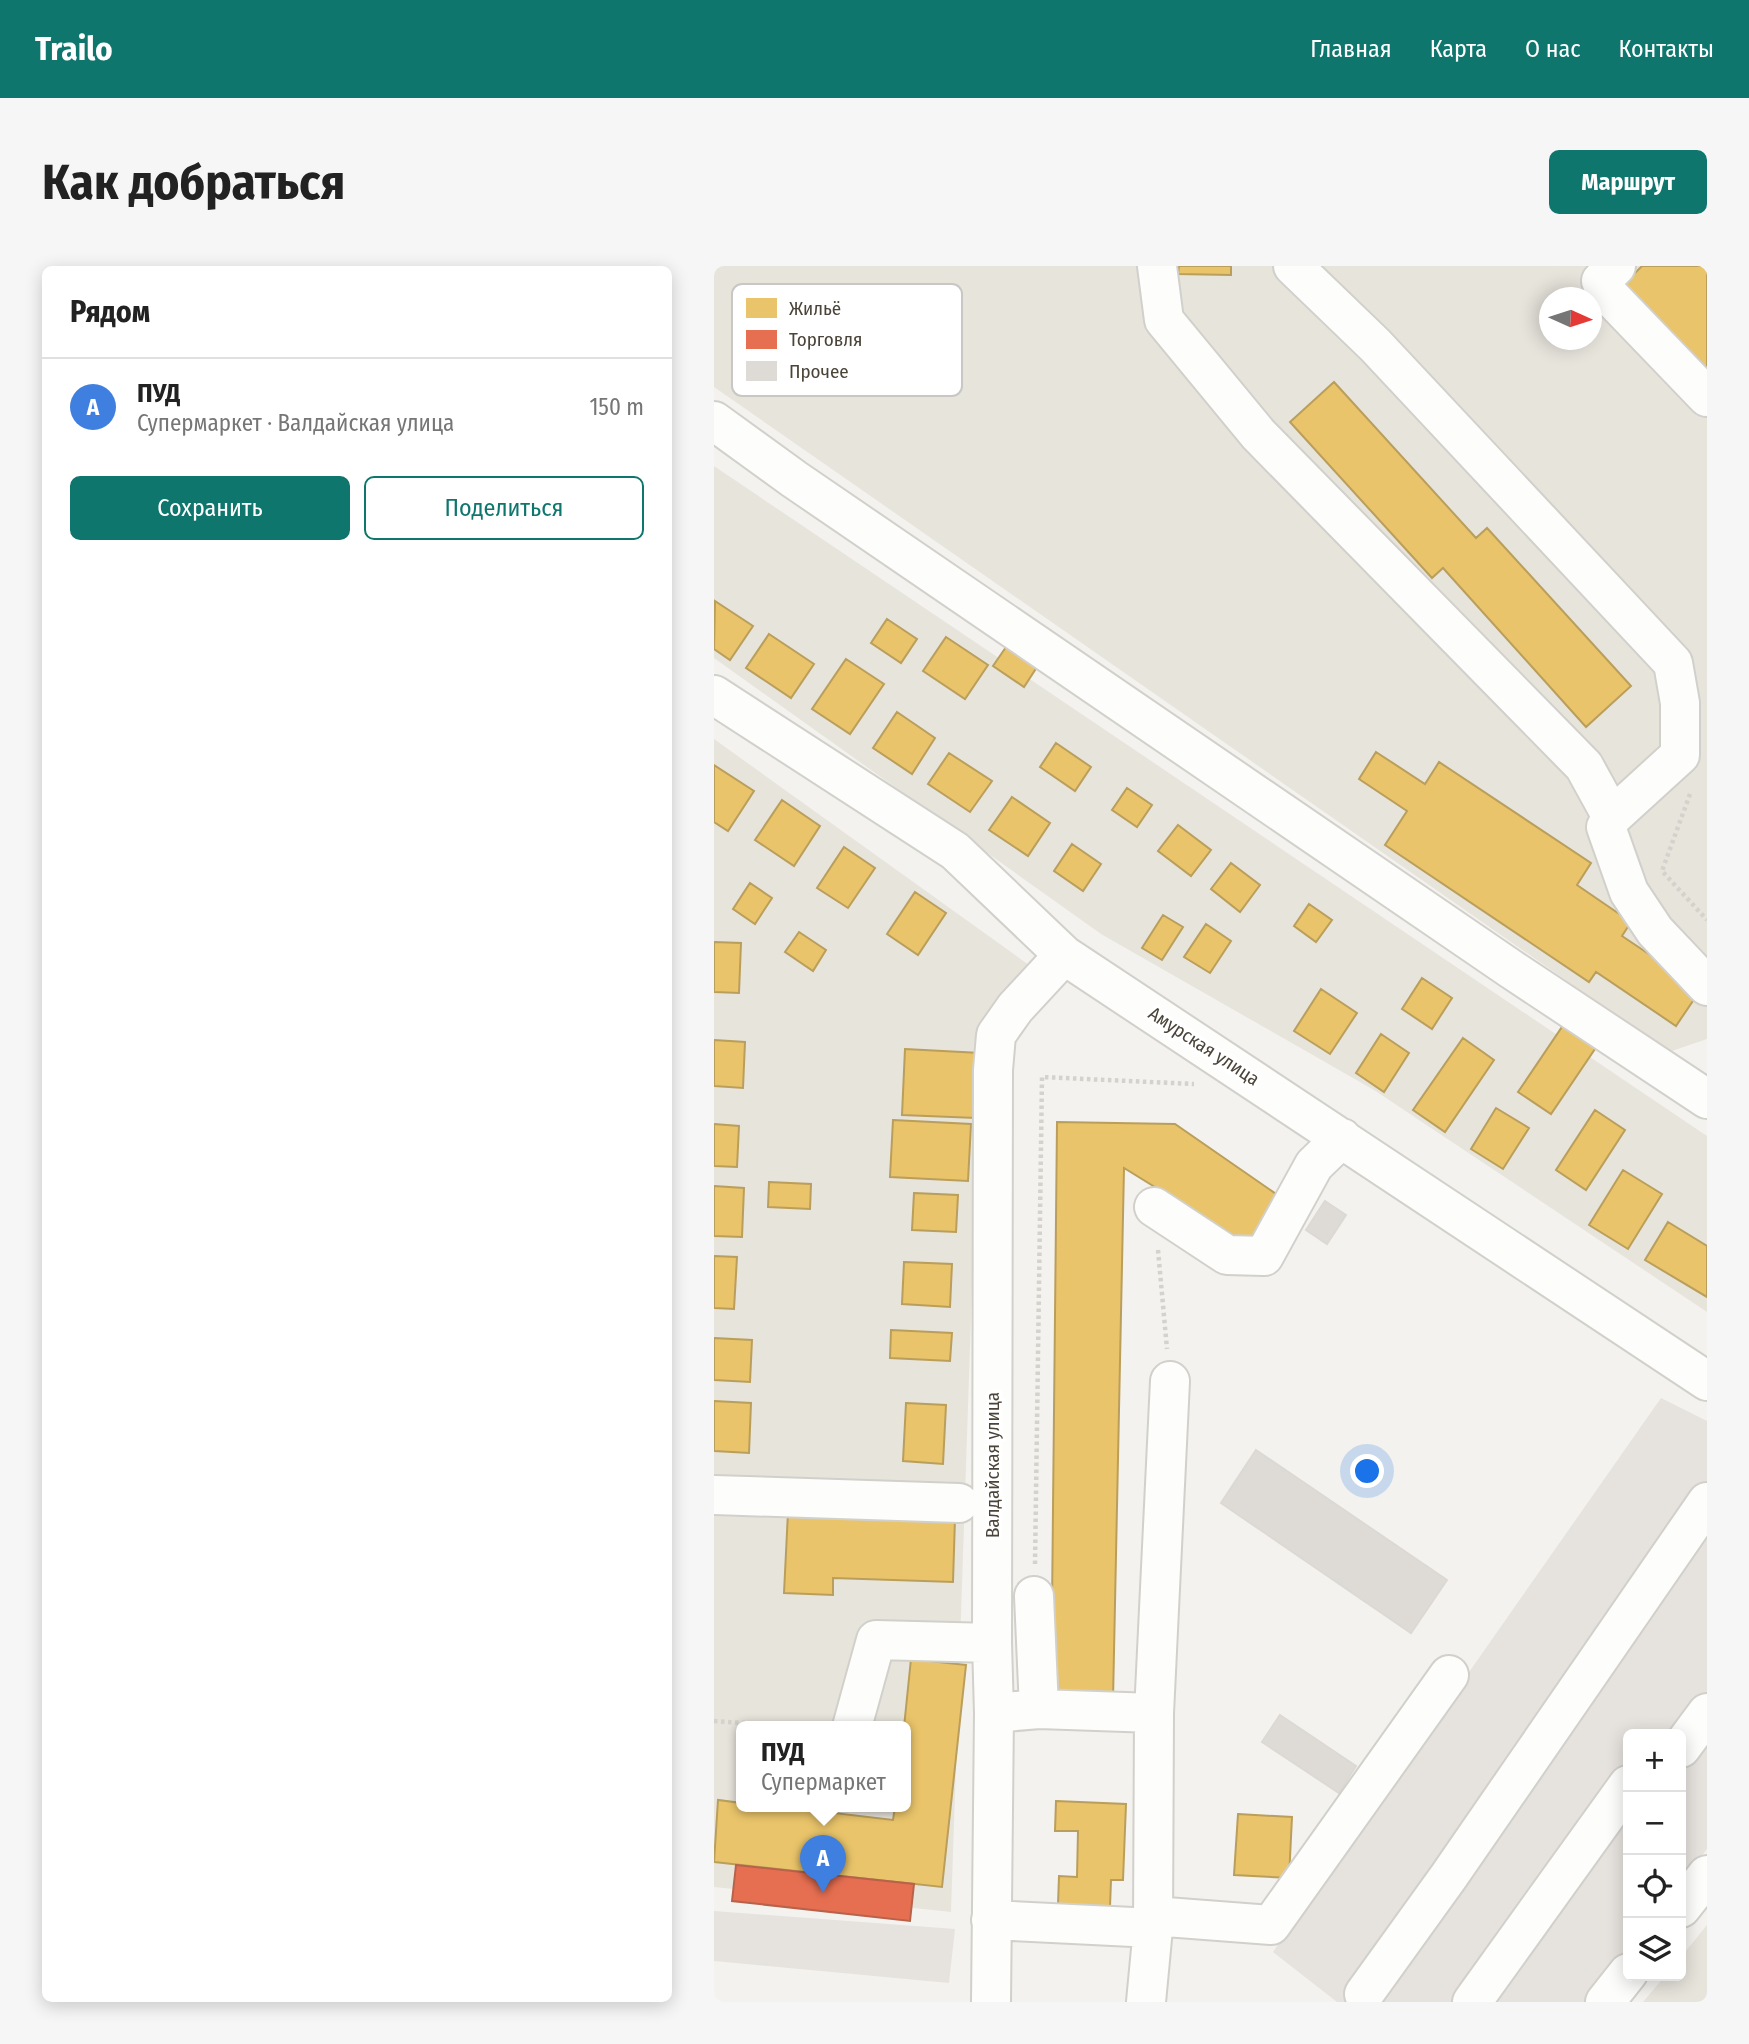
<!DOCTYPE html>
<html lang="ru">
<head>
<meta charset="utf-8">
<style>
	:root { --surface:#fff; --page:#f6f6f6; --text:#222; --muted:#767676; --line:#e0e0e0; --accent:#0f766e }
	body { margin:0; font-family:"Fira Sans Condensed",sans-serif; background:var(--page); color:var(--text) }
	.controls { position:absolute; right:21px; bottom:21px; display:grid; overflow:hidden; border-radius:10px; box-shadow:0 4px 18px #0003 }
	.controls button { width:63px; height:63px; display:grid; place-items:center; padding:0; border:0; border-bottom:2px solid var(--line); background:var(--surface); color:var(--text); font:35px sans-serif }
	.compass { position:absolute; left:825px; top:21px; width:63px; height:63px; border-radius:50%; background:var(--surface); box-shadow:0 4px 18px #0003; rotate:93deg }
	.you { position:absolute; left:654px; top:1206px; width:24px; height:24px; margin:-18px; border:5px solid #fff; border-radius:50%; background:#1a73e8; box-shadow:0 0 0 10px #1a73e833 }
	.badge { display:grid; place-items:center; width:46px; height:46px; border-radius:50%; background:var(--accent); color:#fff; font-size:23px; font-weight:700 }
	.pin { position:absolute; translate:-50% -58px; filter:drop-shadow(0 2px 4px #0008) }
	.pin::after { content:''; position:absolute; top:37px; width:24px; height:21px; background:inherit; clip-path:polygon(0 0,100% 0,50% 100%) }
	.popup { position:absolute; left:22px; top:1455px; width:175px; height:91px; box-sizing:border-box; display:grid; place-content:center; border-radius:10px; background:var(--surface); filter:drop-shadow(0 2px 5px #0005); font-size:23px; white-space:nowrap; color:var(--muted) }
	.popup b { font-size:26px; color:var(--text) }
	.popup::after { content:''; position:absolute; left:50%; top:100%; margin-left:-14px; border:14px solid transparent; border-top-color:var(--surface) }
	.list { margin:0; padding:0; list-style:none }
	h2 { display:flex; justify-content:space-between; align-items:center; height:91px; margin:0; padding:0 28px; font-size:30px }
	h2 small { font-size:23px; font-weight:400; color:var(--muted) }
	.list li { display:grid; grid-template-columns:46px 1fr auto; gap:21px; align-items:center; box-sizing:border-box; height:98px; padding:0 28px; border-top:2px solid var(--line) }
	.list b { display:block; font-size:26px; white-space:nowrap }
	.list p { margin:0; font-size:23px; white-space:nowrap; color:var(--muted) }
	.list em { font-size:23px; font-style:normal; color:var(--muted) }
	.actions { display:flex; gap:14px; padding:21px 28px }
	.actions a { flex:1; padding:16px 0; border:2px solid var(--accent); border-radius:10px; text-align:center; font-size:24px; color:var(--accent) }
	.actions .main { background:var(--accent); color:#fff }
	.icon { flex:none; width:38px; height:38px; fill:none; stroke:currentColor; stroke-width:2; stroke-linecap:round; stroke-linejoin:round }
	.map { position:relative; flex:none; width:993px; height:1736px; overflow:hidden; border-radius:10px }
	header { display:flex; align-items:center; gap:42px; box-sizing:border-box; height:98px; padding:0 35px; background:var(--accent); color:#fff }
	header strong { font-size:33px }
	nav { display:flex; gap:38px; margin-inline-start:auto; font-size:24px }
	.intro { display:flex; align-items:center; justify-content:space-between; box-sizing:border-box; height:168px; padding:0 42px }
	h1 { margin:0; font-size:49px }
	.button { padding:18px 32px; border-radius:10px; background:var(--accent); color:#fff; font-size:24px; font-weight:700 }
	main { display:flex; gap:42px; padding:0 42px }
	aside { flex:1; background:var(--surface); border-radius:10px; box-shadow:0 4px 18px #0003 }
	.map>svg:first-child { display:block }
	.residential { fill:#e7e4dc; fill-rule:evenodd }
	.industrial { fill:#e6e2de }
	.parking { fill:#e6e3df }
	.homes { fill:#e9c46a; stroke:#ba9e5b; stroke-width:2 }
	.shops { fill:#e76f51; stroke:#b8624a; stroke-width:2 }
	.building { fill:#dedbd6; stroke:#dcd9d4; stroke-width:2 }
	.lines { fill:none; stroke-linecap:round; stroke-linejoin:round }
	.minor-casing { stroke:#d2d0cb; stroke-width:42 }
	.path { stroke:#d3d2cc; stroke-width:4.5; stroke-dasharray:3.5 3.5; stroke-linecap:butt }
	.minor { stroke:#fdfdfc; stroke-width:38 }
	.labels { text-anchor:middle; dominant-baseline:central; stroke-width:7; stroke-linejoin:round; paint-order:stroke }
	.street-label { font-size:19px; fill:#4b4439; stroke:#fff }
	.key { fill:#fff; stroke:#c9c7c4; stroke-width:2 }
	.key-label { font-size:19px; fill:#4b4439 }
</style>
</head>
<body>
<header>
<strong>Trailo</strong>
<nav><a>Главная</a><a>Карта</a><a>О нас</a><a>Контакты</a></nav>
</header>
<div class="intro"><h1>Как добраться</h1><a class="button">Маршрут</a></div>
<main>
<aside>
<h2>Рядом<small></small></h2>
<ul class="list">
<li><span class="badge" style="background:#3f7fe0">A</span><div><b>ПУД</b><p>Супермаркет · Валдайская улица</p></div><em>150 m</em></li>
</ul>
<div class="actions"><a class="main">Сохранить</a><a>Поделиться</a></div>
</aside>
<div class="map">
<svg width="993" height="1736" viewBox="0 0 993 1736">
	<rect width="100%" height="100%" fill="#f4f2ee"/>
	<path class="residential" d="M0,0H993V773L955,786L0,121ZM836,32H878V74H836Z
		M0,200L993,870V1046L660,824L387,668L0,392Z
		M0,473L315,699L267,755L237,1646L0,1621ZM27,1461H191V1541H27Z
		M993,1659V1736H929L951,1710H967V1691Z"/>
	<path class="industrial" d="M947,1132L993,1155V1583L967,1618V1468H914V1686L876,1736H623L559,1686Z"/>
	<path class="parking" d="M0,1645L241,1663L235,1717L0,1695Z"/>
	<path class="homes" d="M465,0H517V9L464,8Z
		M928,0H993V108L909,19Z
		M620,116L762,272L773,262L917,420L872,461L729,302L718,312L576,156Z
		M1,335L39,360L16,394L0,383Z
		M173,353L203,373L187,397L157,377Z
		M55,368L100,398L77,432L32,402Z
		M232,371L274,399L251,433L209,405Z
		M292,381L323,401L310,421L279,400Z
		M132,393L170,418L136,468L98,443Z
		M183,446L221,472L198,508L159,482Z
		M342,477L377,501L361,525L326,501Z
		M662,486L711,518L725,496L877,597L863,619L917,656L908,670L987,723L962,760L882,706L875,716L671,579L693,545L645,513Z
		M235,487L278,515L256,546L214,518Z
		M0,499L40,525L14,565L0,556Z
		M413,522L438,539L423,561L398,544Z
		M298,531L336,557L314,590L275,564Z
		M68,534L106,560L80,600L41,574Z
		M464,559L497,584L477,610L444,585Z
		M358,578L387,598L369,625L340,605Z
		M130,581L161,602L134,642L103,622Z
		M517,597L546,619L526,646L497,623Z
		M36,617L58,632L41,658L19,643Z
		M201,626L232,647L204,689L173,668Z
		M595,638L618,654L602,676L580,660Z
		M449,649L469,661L448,694L428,682Z
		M492,658L517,675L496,707L470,691Z
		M85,666L112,684L99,705L71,686Z
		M0,676L27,677L25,727L0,726Z
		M708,712L738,732L718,763L688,743Z
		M607,723L643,747L616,788L580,765Z
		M852,755L885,777L837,848L804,826Z
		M667,768L695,787L670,826L642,807Z
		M749,772L780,794L731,866L699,844Z
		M0,774L31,776L29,822L0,820Z
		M191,783L266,787L262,852L188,849Z
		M782,842L815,862L789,903L757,883Z
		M881,844L911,864L872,924L842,904Z
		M179,854L257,858L254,915L176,911Z
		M343,856L461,858L565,930L533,978L410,902L399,1434L337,1437Z
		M0,858L25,860L23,901L0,900Z
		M909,904L948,928L914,983L875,959Z
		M55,916L97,918L96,943L54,941Z
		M0,920L30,922L28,971L0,970Z
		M200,927L244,929L242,966L198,964Z
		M954,956L993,980V1031L931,994Z
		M0,990L23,991L20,1043L0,1042Z
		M190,996L238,998L236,1041L188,1038Z
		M177,1064L238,1067L236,1095L176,1092Z
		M0,1072L38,1074L36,1116L0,1114Z
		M0,1135L37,1137L35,1187L0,1185Z
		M192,1137L232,1139L229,1198L189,1195Z
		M74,1246L241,1252L239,1316L119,1312V1329L70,1327Z
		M197,1393L252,1399L228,1621L0,1596L4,1534L27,1537V1541H69L179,1554L181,1541H191L190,1461Z
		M342,1535L412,1538L409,1614H397L396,1641L344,1639L345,1610L363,1611L364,1565H341Z
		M524,1548L578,1551L575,1612L520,1609Z"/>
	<path class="shops" d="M22,1599L200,1618L196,1655L18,1635Z"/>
	<path class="building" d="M611,935L632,949L613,978L592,964Z
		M542,1184L733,1314L697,1367L507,1237Z
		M566,1449L642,1500L625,1527L548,1476Z"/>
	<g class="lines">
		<g class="minor-casing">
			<path id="minor" d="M443,0L450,54L544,168L870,500L898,551
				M579,0L661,79L959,397L966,437V489L898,551L892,561L915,626L941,665L993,720
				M902,0L887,15L892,26L993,131
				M0,155L80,213L797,703L993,833
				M0,429L241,585L350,689L993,1115
				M440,941L513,989L550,990L600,899L628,872
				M0,1229L245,1237
				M320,1330L325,1443
				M280,1447L325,1443L440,1447
				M138,1461L162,1374L278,1377
				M967,1482L993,1447
				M967,1642L993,1609
				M439,1650L557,1659L735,1409
				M277,1654L439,1662
				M650,1728L735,1610L993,1236
				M277,1736L280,1447L278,1377L279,804L282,769L301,742L350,689
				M432,1736L439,1662L440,1447L456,1115
				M758,1736L914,1519
				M891,1736L914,1707"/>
		</g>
		<path class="path" d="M976,528L948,605L993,654
			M444,984L453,1083
			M321,1298L328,811L480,818
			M0,1455L91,1461"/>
		<use href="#minor" class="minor"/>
	</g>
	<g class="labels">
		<g class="street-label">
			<text transform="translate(490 780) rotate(33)">Амурская улица</text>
			<text transform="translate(278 1199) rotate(-90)">Валдайская улица</text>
		</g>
	</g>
	<rect x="18" y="18" width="230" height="112" rx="10" class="key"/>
	<rect x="32" y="32" width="31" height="20" fill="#e9c46a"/>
	<rect x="32" y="64" width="31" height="19" fill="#e76f51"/>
	<rect x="32" y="95" width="31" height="20" fill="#dedbd6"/>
	<g class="key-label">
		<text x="75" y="49">Жильё</text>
		<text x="75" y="80">Торговля</text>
		<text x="75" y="112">Прочее</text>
	</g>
</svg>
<div class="controls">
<button>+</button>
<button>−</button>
<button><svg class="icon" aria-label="locate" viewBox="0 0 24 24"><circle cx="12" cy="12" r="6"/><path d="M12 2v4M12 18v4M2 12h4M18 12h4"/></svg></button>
<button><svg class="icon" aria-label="layers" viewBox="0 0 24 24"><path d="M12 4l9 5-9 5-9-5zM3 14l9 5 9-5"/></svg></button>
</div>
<svg class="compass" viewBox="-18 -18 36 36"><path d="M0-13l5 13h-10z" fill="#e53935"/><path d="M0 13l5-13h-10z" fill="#767676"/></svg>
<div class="you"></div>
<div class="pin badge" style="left:109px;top:1627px;background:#3f7fe0">A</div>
<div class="popup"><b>ПУД</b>Супермаркет</div>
</div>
</main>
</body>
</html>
